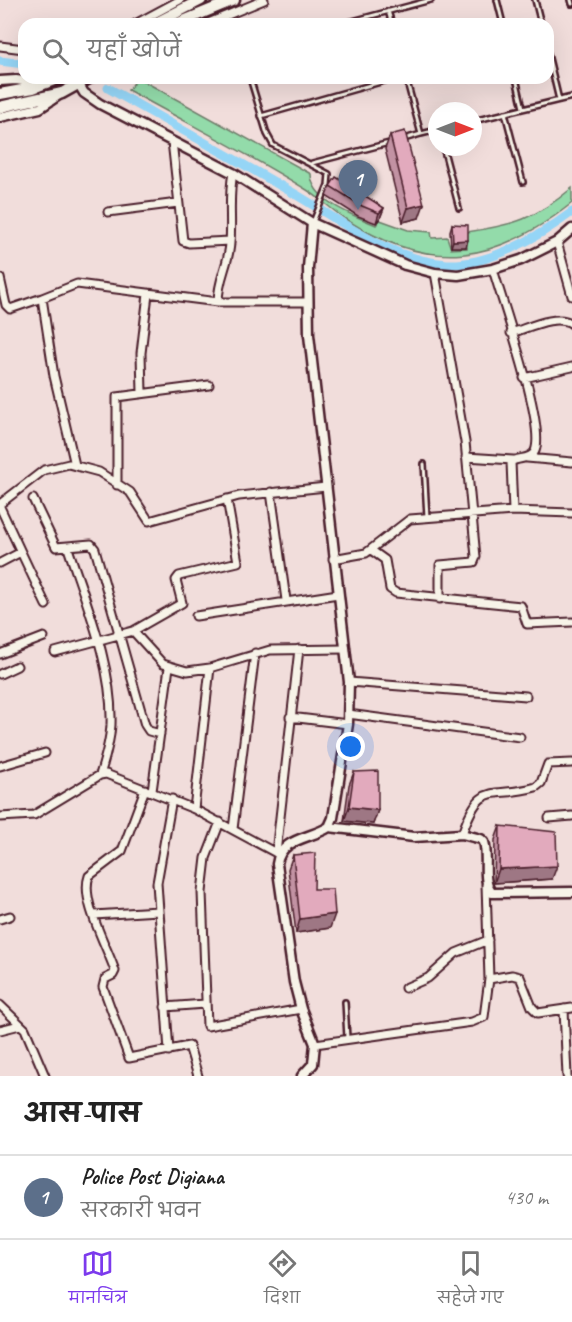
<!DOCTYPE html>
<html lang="hi">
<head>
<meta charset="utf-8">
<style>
	:root { --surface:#fff; --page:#f2f2f2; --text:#222; --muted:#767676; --line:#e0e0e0; --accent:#7c3aed }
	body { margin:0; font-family:Caveat,"Playpen Sans Deva",sans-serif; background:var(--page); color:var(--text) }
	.compass { position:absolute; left:428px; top:102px; width:54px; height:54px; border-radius:50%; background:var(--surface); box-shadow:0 6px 24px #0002; rotate:90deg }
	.you { position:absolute; left:351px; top:747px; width:21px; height:21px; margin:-15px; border:4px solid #fff; border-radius:50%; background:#1a73e8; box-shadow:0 0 0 9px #1a73e833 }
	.badge { display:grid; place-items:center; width:39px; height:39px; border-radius:50%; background:var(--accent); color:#fff; font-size:20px; font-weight:700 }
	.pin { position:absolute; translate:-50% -50px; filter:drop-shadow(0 2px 3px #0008) }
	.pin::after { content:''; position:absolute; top:32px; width:21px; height:18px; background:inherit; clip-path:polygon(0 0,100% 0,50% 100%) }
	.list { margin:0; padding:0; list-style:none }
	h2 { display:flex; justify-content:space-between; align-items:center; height:78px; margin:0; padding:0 24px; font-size:26px }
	h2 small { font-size:20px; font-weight:400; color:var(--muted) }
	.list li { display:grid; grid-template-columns:39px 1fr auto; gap:18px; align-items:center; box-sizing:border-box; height:84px; padding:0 24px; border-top:2px solid var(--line) }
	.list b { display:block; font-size:22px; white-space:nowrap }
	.list p { margin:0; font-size:20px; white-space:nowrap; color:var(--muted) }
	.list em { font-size:20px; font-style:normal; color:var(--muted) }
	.icon { flex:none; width:33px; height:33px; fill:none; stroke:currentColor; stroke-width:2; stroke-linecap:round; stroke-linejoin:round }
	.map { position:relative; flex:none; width:572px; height:1076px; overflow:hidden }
	.search { position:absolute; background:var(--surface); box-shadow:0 6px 24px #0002; left:18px; right:18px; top:18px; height:66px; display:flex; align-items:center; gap:15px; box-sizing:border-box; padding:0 21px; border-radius:18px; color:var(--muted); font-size:22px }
	.sheet { height:162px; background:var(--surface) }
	nav { display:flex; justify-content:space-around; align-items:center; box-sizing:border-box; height:84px; border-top:2px solid var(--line); background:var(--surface); font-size:16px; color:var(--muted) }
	nav a { display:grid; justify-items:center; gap:3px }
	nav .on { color:var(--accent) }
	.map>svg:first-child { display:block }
	.green { fill:#93dbaa; stroke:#6e7d6a; stroke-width:1.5 }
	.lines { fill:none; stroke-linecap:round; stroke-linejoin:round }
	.canal { stroke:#95d5f6; stroke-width:9 }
	.service-casing { stroke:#4a1f2b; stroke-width:8 }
	.minor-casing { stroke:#4a1f2b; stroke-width:11 }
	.tertiary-casing { stroke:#4a1f2b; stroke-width:13 }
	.trunk-casing { stroke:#4a1f2b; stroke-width:15 }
	.service { stroke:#f7f3e8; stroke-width:3 }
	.minor { stroke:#f7f3e8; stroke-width:7 }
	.tertiary { stroke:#f7f3e8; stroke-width:8 }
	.trunk { stroke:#f7f3e8; stroke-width:10 }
	.wall { fill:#c292a3; stroke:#4a1f2b; stroke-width:1.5 }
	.shaded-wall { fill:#9e7784; stroke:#4a1f2b; stroke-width:1.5 }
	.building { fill:#e2aabd; stroke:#4a1f2b; stroke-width:1.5 }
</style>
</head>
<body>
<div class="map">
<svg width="572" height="1076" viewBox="0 0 572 1076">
	<rect width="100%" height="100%" fill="#f1dddb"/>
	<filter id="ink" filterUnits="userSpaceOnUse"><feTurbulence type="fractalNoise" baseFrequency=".0167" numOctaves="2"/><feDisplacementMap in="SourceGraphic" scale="12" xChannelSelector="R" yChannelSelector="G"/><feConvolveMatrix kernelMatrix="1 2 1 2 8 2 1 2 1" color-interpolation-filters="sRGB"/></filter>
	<g filter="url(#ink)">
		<path class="green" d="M138,78L311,174C311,201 355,216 376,225L380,220L408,230L431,232L432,238L447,237L451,249L467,248V232C514,225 535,219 572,188V203C496,263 431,274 347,220C333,211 321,199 307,190C249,154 187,123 128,90Z"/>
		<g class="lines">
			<path class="canal" d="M0,61L24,64
				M108,88C170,123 233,158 295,194C343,222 389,260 447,264C489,266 540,236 572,212"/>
			<g class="service-casing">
				<path id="service" d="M497,0L503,24
					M535,0L541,24
					M571,0L572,4
					M388,11L392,24
					M341,24L431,0
					M548,54L559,100
					M250,78L267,134L273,145L329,174L328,185L313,222
					M516,78L523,108
					M505,113L523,182
					M261,116L395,78
					M473,121L572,97
					M421,134L437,130
					M404,139L421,134L406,78
					M443,147L459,208
					M312,163L389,143
					M424,464L427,517
					M345,1002L347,1038"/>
			</g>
			<g class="minor-casing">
				<path id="minor" d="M135,24L180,0
					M206,24L264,0
					M0,46L24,49
					M172,141L183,241L189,243L230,241
					M108,212L178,203
					M557,242L572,296
					M493,269C502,302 546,425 535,451C531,460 518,457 511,462L513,511
					M435,273L465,442L476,557L474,562L440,565V599
					M0,278L6,305L10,309L42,298L54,376L75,465
					M42,298L77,284L218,302H307
					M218,302C218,279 229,264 230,243C232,219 228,197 233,173
					M511,333C528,328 557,313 572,324
					M524,378L572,367
					M142,393L141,353L148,294
					M466,457L513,460
					M527,458L572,462
					M117,485V397L209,385
					M271,492L286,600
					M33,499L56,547L91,544L95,549L145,725L149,731L160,734
					M0,504L44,470L69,464L99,472L130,492L149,521L239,496L326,487
					M0,507L21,552L0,563
					M68,548C86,603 113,666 111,725C110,742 105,759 100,775
					M371,550L385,560L390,589L396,593L521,606L527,624L572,622
					M21,552L46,605
					M333,559L366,553L410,519L513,511L572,513
					M196,616L338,594
					M133,631L182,603L176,580L179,576L238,562L227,499
					M55,652L133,631L163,664L187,671L210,668L270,650L345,649
					M0,654L44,637
					M0,674L17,666
					M349,682L526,696
					M348,714L520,737
					M290,717L348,724
					M0,766L45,753
					M145,789L122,851L89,876C80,900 107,946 115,971L113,975L105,979L103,987L129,1058L189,1046L198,1076
					M152,791L169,667
					M194,809L210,668
					M0,817L34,815L100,775L106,774L194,809L278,854
					M549,818L572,816
					M220,822L206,858L202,892L207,1026L301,1009
					M233,829L255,653
					M462,834C481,778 491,800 536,787L541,783L548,764L572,763
					M276,853L299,649
					M94,915L158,911
					M0,919L10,916
					M489,979L512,975L520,977L532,1007L538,1013L572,1008
					M405,988L428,978L456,953L488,940
					M0,1005L25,1029L45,1076
					M165,1007L205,1004
					M564,1009L567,1076
					M0,1030L20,1025
					M315,1044L472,1022L484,1017L489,979L486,885
					M169,1051L157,883L172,799"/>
			</g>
			<g class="tertiary-casing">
				<path id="tertiary" d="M75,78L84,93L100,104L233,173L312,223L405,265L435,273L458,275L493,269L521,260L557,242L572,229
					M0,81L16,80L44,84
					M0,117L40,108L62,93
					M329,827L414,837L462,834L481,839L484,842C489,858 481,881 492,893L572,892
					M302,1076L313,1064L315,1044L301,1009L294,982L277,864C280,838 310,839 329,827L333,818L348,724L349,682L309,335L308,268L312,223"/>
			</g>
			<g class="trunk-casing">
				<path id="trunk" d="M154,24L201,0
					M176,24L234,0
					M0,94L33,88L59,78
					M0,107L62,93L89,78"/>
			</g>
			<use href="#service" class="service"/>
			<use href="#minor" class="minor"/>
			<use href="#tertiary" class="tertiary"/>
			<use href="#trunk" class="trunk"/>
		</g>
		<path class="wall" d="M390,135L419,218L403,222L385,149Z
			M330,186L384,208L380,218L376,223L358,216L326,196Z
			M452,224L466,247H451L450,231Z
			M354,772L378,810L373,824L344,821L349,785Z
			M500,826L552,879L494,883L495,840Z
			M293,855L314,889L330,928L296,933L288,869Z"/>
		<path class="shaded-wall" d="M424,204L419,218L403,222L408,208Z
			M384,208L380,218L376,223L379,213Z
			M468,240L466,247H451L453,241Z
			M349,807L378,810L373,824L344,821Z
			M557,866L552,879L494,883L499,869Z
			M335,914L330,928L296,933L300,919Z"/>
		<path class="building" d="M405,131L424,204L408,208L390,135Z
			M336,177L384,208L379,213L362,206L330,186Z
			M452,224L468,225V240L453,241Z
			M378,771V810L349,807L354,772Z
			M500,826L556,832L557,866L499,869Z
			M315,853L314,889H333L335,914L300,919L293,855Z"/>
	</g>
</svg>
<svg class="compass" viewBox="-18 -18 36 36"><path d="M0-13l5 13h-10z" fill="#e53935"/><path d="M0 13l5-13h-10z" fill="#767676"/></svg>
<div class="you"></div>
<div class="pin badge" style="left:358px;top:210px;background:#5c6f8a">1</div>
<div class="search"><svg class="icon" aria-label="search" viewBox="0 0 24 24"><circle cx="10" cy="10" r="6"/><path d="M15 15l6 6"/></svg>यहाँ खोजें</div>
</div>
<section class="sheet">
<h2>आस-पास<small></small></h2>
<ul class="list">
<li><span class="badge" style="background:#5c6f8a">1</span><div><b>Police Post Digiana</b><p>सरकारी भवन</p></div><em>430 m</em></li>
</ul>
</section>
<nav>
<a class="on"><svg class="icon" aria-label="map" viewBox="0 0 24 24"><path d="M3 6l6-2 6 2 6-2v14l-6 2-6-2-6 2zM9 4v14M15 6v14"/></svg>मानचित्र</a>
<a><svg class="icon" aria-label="directions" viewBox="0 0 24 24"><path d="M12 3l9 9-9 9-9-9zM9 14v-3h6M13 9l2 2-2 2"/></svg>दिशा</a>
<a><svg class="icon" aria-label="saved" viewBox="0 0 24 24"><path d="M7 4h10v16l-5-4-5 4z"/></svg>सहेजे गए</a>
</nav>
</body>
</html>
